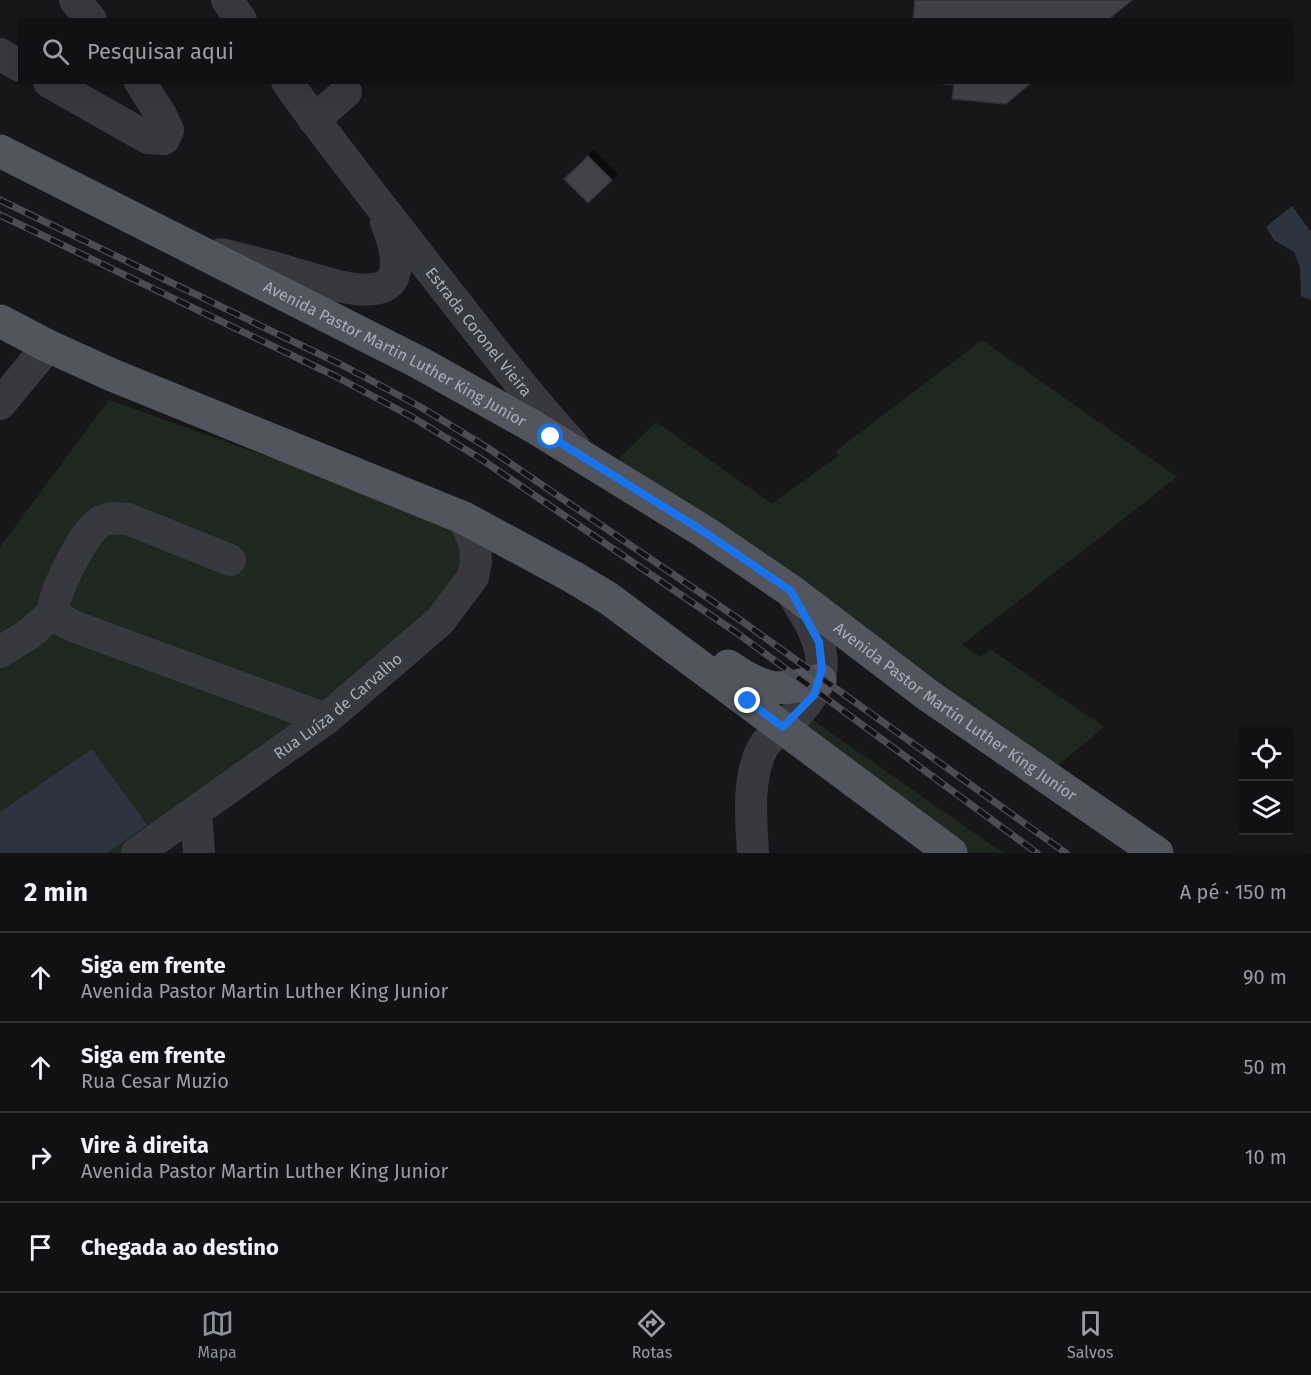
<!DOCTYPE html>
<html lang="pt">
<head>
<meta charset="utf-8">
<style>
	:root { --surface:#111113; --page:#1e1f21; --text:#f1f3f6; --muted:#9c9da0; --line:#303133; --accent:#8c9099 }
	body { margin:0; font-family:"Fira Sans",sans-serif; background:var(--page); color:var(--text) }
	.controls { position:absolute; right:18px; bottom:18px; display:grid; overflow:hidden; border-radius:0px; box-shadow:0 6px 24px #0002 }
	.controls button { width:54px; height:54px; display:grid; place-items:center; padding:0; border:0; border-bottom:2px solid var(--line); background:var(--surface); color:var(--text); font:30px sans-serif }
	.stop { position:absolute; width:18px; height:18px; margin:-14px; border:4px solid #1a73e8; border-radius:50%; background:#fff }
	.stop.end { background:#1a73e8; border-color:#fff; box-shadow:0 2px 6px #0008 }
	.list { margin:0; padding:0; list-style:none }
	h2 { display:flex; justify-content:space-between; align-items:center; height:78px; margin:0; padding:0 24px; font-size:26px }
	h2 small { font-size:20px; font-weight:400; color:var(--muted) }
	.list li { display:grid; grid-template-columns:39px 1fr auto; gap:18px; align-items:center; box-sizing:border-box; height:90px; padding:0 24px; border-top:2px solid var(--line) }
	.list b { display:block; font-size:22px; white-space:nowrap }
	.list p { margin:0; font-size:20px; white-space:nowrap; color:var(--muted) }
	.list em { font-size:20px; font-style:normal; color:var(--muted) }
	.icon { flex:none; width:33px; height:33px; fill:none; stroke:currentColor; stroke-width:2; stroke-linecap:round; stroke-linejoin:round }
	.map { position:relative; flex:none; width:1311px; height:853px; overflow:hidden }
	.search { position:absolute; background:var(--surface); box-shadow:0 6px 24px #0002; left:18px; right:18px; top:18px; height:66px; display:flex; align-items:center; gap:15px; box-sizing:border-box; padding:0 21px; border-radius:0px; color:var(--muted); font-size:22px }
	.sheet { height:438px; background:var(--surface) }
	nav { display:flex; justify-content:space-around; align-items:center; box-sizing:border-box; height:84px; border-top:2px solid var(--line); background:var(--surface); font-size:16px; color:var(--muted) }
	nav a { display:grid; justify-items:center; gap:3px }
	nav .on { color:var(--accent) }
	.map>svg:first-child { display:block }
	.green { fill:#1f2820 }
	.water { fill:#2c353f }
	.building { fill:#414246; stroke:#313136; stroke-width:1.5; filter:url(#shadow) }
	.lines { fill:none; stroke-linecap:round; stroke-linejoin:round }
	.minor { stroke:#38383f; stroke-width:32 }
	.major { stroke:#53555e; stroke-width:33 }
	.rail-casing { stroke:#4b4c54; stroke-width:7 }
	.rail { stroke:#121214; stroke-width:4.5; stroke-dasharray:14; stroke-linecap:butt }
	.route { stroke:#1a73e8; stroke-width:8 }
	.labels { text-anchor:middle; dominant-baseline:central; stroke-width:4.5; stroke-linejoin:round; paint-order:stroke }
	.street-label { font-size:16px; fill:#a8adba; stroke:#121214 }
</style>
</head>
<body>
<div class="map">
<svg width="1311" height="853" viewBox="0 0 1311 853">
	<defs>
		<filter id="shadow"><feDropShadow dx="5.5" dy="-5.5" stdDeviation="0" flood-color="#0009"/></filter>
	</defs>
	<rect width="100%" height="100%" fill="#171719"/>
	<path class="green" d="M982,340L1177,477L962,645L981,657L990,649L1104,727L1056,767L614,463L656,422L772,504L838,456L836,451Z
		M109,400L448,521L473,542L446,618L131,853H0V547Z
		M801,712L1003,853H960L793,725Z"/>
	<path class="water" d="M1292,206L1311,232V300L1301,296L1300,267L1294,252L1274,240L1266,227Z
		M92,749L147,825L107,853H0V812Z"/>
	<path class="building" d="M915,0H1132L1108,20H913Z
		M928,82H1032L1006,104L952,99L954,85Z
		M588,156L612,180L588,203L564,179Z"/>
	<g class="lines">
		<g class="minor">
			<path d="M75,0L91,20"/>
			<path d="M227,0L241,20"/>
			<path d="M0,54L20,66"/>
			<path d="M49,82L148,138L164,139L168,130L161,115L140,82"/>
			<path id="s1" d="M287,82C332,145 380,205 428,267C476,328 522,389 574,446"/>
			<path d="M314,120L346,92"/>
			<path d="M221,254C245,260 270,266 293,273C348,290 423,316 386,222"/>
			<path d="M0,404L48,346"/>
			<path d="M230,560L128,519C118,518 109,517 100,522C84,531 52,595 53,613L55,616L73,626L326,719"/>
			<path d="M0,652L29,634L53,613"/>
			<path d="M196,812L199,853"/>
			<path id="s2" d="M137,853L326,719L440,621L473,577L476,562L475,545L464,518"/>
			<path d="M753,853C751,821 747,779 762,749C769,736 781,729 791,720C841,673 822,641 791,591"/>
		</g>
		<g class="major">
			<path id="s3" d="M0,151L420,363L534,427L703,531L791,591L929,696L1157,853"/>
			<path d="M0,321L48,346L112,375L464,518L573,577L608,598L951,853"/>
			<path d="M728,666C765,691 777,693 820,680"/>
		</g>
		<g class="rail-casing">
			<path id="rail" d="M0,200L340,364L419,406L488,448L743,622L1066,853
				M0,215L335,376L412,417L481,459L737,633L1037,853"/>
		</g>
		<use href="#rail" class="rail"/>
	</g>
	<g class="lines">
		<path class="route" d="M551,437L703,531L791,591L819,642L822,669L814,695L783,727L748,701"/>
	</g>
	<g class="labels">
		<g class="street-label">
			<text stroke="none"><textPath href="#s1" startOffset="315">Estrada Coronel Vieira</textPath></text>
			<text stroke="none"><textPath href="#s3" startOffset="444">Avenida Pastor Martin Luther King Junior</textPath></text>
			<text stroke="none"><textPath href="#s2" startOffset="249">Rua Luíza de Carvalho</textPath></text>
			<text stroke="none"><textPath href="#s3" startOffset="1110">Avenida Pastor Martin Luther King Junior</textPath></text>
		</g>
	</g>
</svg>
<div class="controls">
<button><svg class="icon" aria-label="locate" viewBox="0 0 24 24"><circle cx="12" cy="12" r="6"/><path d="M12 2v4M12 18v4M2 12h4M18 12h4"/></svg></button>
<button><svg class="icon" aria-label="layers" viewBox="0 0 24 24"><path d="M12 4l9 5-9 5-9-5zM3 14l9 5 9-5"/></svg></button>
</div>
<div class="stop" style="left:551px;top:437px"></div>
<div class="stop end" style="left:748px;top:701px"></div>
<div class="search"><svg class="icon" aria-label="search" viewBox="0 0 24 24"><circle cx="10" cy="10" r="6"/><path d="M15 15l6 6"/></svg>Pesquisar aqui</div>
</div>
<section class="sheet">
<h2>2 min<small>A pé · 150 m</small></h2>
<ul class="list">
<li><svg class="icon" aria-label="ahead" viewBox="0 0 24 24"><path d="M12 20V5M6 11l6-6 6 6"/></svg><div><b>Siga em frente</b><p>Avenida Pastor Martin Luther King Junior</p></div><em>90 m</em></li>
<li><svg class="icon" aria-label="ahead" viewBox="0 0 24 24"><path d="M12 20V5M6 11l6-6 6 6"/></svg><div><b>Siga em frente</b><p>Rua Cesar Muzio</p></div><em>50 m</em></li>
<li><svg class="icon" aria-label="right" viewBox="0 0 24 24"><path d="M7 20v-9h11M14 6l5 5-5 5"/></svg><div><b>Vire à direita</b><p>Avenida Pastor Martin Luther King Junior</p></div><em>10 m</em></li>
<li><svg class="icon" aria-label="arrive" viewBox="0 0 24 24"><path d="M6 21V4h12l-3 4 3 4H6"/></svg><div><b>Chegada ao destino</b></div></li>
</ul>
</section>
<nav>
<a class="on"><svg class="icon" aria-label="map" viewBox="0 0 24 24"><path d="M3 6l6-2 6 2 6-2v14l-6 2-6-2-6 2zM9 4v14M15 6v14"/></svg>Mapa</a>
<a><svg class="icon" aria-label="directions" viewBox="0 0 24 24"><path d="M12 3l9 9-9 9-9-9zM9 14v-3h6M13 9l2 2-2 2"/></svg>Rotas</a>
<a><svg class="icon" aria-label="saved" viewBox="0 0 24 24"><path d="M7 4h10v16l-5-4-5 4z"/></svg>Salvos</a>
</nav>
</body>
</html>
